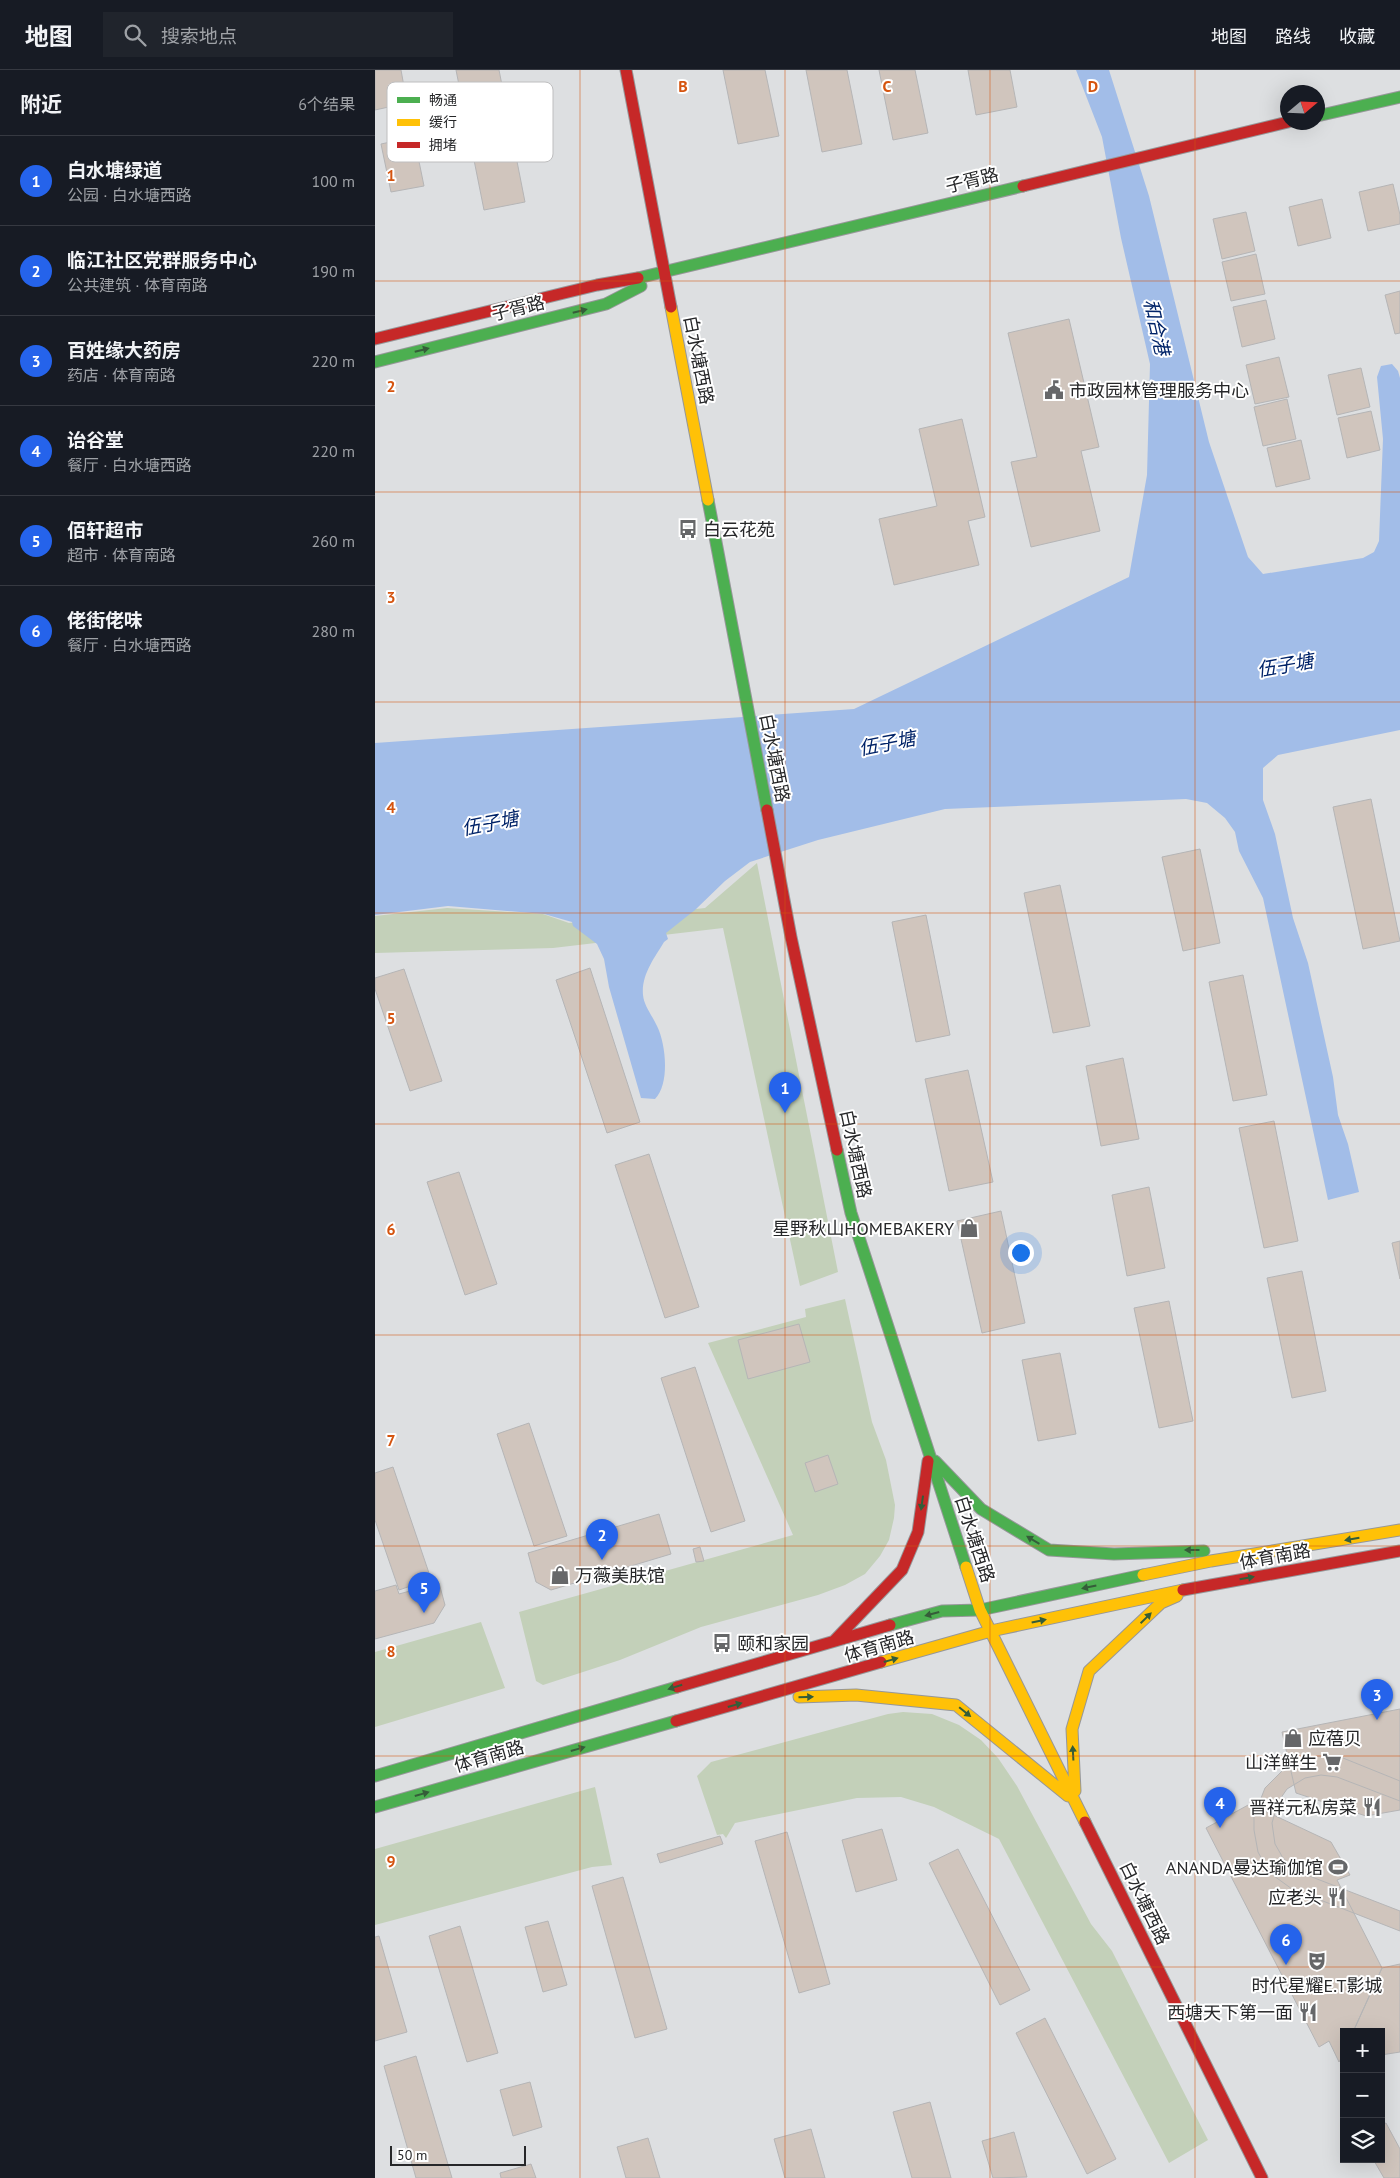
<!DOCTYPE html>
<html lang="zh">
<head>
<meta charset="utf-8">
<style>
	:root { --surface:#171b24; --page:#20242c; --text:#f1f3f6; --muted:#9ea1a6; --line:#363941; --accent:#2563eb }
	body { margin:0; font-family:"PT Sans","Noto Sans SC",sans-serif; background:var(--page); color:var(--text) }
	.controls { position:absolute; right:15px; bottom:15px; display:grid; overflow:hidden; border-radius:0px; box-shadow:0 5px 20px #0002 }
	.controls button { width:45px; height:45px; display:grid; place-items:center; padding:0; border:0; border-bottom:1px solid var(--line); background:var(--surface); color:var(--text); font:25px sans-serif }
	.compass { position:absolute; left:905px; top:15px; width:45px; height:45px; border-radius:50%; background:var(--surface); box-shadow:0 5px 20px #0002; rotate:71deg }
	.scale { position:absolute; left:15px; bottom:12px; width:136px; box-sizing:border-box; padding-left:5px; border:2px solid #262729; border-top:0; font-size:14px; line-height:18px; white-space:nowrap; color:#262729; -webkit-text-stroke:4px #fff; paint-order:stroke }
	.you { position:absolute; left:645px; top:1182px; width:18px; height:18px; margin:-12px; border:4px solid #fff; border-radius:50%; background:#1a73e8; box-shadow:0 0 0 8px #1a73e833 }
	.badge { display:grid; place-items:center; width:32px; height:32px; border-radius:50%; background:var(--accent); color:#fff; font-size:16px; font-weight:700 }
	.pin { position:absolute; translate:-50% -41px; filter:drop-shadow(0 1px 2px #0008) }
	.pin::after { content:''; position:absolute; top:26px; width:18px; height:15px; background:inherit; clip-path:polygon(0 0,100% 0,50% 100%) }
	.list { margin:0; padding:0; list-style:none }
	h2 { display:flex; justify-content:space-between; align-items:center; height:65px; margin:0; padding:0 20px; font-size:21px }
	h2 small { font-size:16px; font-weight:400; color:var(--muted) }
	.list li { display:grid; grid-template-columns:32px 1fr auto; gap:15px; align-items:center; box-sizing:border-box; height:90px; padding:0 20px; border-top:1px solid var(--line) }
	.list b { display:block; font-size:19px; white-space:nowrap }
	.list p { margin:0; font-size:16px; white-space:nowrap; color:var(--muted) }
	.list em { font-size:16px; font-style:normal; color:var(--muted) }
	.icon { flex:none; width:28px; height:28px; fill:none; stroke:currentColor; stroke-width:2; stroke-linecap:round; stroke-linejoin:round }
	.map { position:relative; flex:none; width:1025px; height:2108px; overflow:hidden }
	header { display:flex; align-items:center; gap:30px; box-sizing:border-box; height:70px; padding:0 25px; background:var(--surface); border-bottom:1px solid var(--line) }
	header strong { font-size:24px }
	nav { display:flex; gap:28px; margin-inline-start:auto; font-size:18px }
	.search { width:350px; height:45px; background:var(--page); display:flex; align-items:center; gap:12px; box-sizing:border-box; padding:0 18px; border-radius:0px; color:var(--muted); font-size:19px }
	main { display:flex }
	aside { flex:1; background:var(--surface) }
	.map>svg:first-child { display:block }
	.green { fill:#c3d0b9 }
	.water { fill:#a2bde8 }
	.building { fill:#d0c5bd; stroke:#b5b5b6 }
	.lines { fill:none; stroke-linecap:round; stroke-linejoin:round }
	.fast-casing { stroke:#969799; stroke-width:13 }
	.slow-casing { stroke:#969799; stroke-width:13 }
	.jam-casing { stroke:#969799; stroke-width:13 }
	.fast { stroke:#4caf50; stroke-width:11 }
	.slow { stroke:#ffc107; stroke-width:11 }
	.jam { stroke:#c62828; stroke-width:11 }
	.oneway { fill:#355d39 }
	.grid { fill:none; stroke:#d5540f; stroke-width:1; stroke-opacity:0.55 }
	.labels { text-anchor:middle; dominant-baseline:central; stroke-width:4; stroke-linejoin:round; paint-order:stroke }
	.street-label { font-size:18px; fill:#262729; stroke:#fff }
	.poi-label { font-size:18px; fill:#262729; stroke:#fff; text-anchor:end }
	.water-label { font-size:19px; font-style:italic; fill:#002368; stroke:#fff }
	.key { fill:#fff; stroke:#bebebf; stroke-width:1 }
	.key-label { font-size:14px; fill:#262729 }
	.grid-label { font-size:16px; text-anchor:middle; font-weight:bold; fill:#d5540f; stroke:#fff; stroke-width:4; stroke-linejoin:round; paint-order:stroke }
</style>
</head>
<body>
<header>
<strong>地图</strong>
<div class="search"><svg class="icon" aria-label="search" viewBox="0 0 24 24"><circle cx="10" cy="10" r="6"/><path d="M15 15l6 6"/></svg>搜索地点</div>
<nav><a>地图</a><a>路线</a><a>收藏</a></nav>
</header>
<main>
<aside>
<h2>附近<small>6个结果</small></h2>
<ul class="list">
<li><span class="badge">1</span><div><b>白水塘绿道</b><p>公园 · 白水塘西路</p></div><em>100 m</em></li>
<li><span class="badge">2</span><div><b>临江社区党群服务中心</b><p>公共建筑 · 体育南路</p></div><em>190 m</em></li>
<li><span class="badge">3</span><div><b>百姓缘大药房</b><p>药店 · 体育南路</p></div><em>220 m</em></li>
<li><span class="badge">4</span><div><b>诒谷堂</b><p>餐厅 · 白水塘西路</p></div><em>220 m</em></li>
<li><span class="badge">5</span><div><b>佰轩超市</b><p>超市 · 体育南路</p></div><em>260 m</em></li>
<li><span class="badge">6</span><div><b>佬街佬味</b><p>餐厅 · 白水塘西路</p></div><em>280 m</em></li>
</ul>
</aside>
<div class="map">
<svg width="1025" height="2108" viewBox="0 0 1025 2108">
	<rect width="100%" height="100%" fill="#dddfe1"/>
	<path class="green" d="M382,793L463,1202L425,1216L348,858L178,878L0,883V846L72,838L168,844L194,853L330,838Z
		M470,1229L497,1352L511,1390L520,1435L519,1448L514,1470L505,1486L490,1504L470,1515L443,1525L326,1557L245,1590L168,1615L161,1611L144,1542L418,1465L333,1273L431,1247L430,1239Z
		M106,1552L130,1618L0,1657V1582Z
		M528,1642L557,1644L584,1655L606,1670L623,1688L642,1716L716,1854L737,1881L833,2070L794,2093L624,1769L559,1737L526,1727L482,1728L360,1753L351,1768L348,1764L342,1765L322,1706L336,1692L513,1644Z
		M220,1717L237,1795L217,1797L0,1855V1779Z"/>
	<path class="water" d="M701,0H734L774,126L834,372L873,487L888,504L988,488L999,482L1004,471L1008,369L1002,307L1006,296L1017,294L1023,301L1025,308V660L903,685L888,698V730L900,764L918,848L933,893L958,1007L963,1045L973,1074L984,1122L953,1130L888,828L864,781L860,762L850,748L832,733L811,729L570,739L443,770L375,792L350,811L320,840L291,863L293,869L289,872C280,887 266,905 268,925C269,936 277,945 282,956C291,974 295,1014 280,1029L266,1028L234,917L229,889L222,874L198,856L197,852L169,844L73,836L0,845V673L479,639L754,507L772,405L775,294L746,168L727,67Z"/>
	<path class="building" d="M0,0H26L32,33L0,40Z
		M81,0H124L150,132L109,140Z
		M348,0H390L404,66L363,74Z
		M431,0H472L487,74L447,82Z
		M504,0H540L553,63L518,70Z
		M593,0H635L642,37L601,45Z
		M39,67L49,116L16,122L6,74Z
		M1018,114L1025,145V154L993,161L984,122Z
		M947,129L956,168L923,176L914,137Z
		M871,142L880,181L847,189L838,149Z
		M881,184L890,224L856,231L847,192Z
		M1025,221V263L1020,264L1010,225Z
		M891,230L900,269L867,277L858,237Z
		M694,249L724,377L706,381L725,461L656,477L636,392L662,387L633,263Z
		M904,287L914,327L880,334L871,295Z
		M986,298L995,337L962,345L953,305Z
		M912,329L921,369L888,376L879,337Z
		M996,341L1005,380L972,388L963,348Z
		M587,349L610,447L593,451L604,495L519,515L504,449L562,436L544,359Z
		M926,370L935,409L901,417L892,378Z
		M996,729L1025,871L988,879L958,737Z
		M825,779L845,873L808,881L787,787Z
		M685,815L715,956L678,963L649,823Z
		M551,845L575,965L541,972L517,852Z
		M215,898L265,1052L232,1063L181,910Z
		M29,899L67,1011L35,1021L0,919V908Z
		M868,905L892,1025L858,1031L834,912Z
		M748,988L764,1069L726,1076L711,996Z
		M593,1000L618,1112L574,1121L550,1009Z
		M899,1051L923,1171L889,1178L864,1058Z
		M274,1084L324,1237L290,1248L240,1095Z
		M84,1102L122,1214L90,1225L52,1112Z
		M774,1117L790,1198L752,1206L737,1125Z
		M626,1141L650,1253L607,1263L582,1151Z
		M1025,1171V1209L1017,1173Z
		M927,1201L951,1321L917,1328L892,1208Z
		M794,1231L818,1351L784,1358L759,1238Z
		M424,1254L435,1292L373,1309L363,1270Z
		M685,1283L701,1364L663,1371L647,1290Z
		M320,1297L370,1451L336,1462L286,1308Z
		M154,1353L192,1466L159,1476L122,1364Z
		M453,1385L463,1414L440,1422L430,1393Z
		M18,1397L56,1509L24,1520L0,1450V1403Z
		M284,1444L296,1484L176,1520L161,1512L153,1483Z
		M325,1477L329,1491L321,1492L318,1479Z
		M64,1513L70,1535L59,1553L0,1569V1521L21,1515L24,1524Z
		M1025,1639V1740L991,1746L921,1723L907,1662Z
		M946,1686L968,1688L1025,1711V1731L962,1707L946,1705L930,1708L912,1719L903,1732L897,1753L900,1774L908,1788L924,1802L1025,1841V1861L917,1819L899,1806L890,1795L883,1782L879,1760V1746L890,1718L911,1697L931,1688Z
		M875,1734L956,1772L975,1805L962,1810L1007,1898L978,1962H969V1983L964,1992L954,1971L944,1977L831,1758Z
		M507,1759L522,1810L481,1822L467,1770Z
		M412,1762L455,1914L424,1923L380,1771Z
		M345,1766L348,1774L285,1793L282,1784Z
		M583,1779L655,1920L625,1935L554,1793Z
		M248,1807L292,1959L260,1968L217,1816Z
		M173,1851L192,1915L168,1922L150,1857Z
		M85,1856L123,1983L92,1992L54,1866Z
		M4,1866L32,1962L0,1971V1867Z
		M1025,1894V1982L1006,1985V1962H978L1007,1898Z
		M670,1948L741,2089L712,2104L641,1963Z
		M41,1986L77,2108H41L9,1996Z
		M155,2012L167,2057L138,2066L125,2020Z
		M555,2032L576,2108H537L518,2042Z
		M1011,2053L1025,2079V2108H1009L998,2089H1006V2055Z
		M436,2059L450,2108H410L399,2069Z
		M639,2062L652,2107L618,2108L607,2071Z
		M273,2068L285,2108H251L242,2077Z
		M156,2094L161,2108H126L125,2103Z"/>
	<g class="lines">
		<g class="fast-casing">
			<path id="fast" d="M942,46L1025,27
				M263,208L648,116
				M0,292L231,234L266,216
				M333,430L392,740
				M462,1080L476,1143L591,1497
				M560,1391L606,1439L674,1480L739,1484L829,1481
				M515,1555L567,1541L605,1540L768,1505
				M0,1706L302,1617
				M0,1737L301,1651"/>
		</g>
		<g class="slow-casing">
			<path id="slow" d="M296,237L333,430
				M591,1497L605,1540L710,1752
				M768,1505L836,1491L1025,1460
				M506,1592L616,1561L808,1520
				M424,1627L481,1625L581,1635L693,1726
				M700,1721L697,1659L714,1601L786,1533L802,1526"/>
		</g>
		<g class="jam-casing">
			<path id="jam" d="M251,0L296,237
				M648,116L913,52
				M0,269L222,215L263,208
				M392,740L416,867L462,1080
				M808,1520L1025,1481
				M460,1570L527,1500L543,1462L553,1391
				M302,1617L515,1555
				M301,1651L506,1592
				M710,1752L887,2108"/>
		</g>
		<use href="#fast" class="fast"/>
		<use href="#slow" class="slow"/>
		<use href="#jam" class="jam"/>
	</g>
	<defs><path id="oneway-solid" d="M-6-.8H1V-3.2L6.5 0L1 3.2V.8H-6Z" transform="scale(1.25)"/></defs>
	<g class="oneway">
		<use href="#oneway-solid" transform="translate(205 241) rotate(-14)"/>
		<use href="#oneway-solid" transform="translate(47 280) rotate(-14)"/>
		<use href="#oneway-solid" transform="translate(547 1433) rotate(98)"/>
		<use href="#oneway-solid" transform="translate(977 1469) rotate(170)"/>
		<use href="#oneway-solid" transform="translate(658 1470) rotate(-149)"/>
		<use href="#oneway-solid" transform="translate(817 1480) rotate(180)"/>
		<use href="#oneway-solid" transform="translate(872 1508) rotate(-10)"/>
		<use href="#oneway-solid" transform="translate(714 1517) rotate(168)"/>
		<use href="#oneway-solid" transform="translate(557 1544) rotate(165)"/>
		<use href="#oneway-solid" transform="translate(771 1548) rotate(-44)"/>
		<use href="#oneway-solid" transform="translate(664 1551) rotate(-12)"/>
		<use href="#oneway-solid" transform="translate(516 1590) rotate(-16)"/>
		<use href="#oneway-solid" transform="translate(300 1617) rotate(163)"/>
		<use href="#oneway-solid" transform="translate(431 1627) rotate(-2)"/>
		<use href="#oneway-solid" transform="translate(360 1635) rotate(-16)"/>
		<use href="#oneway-solid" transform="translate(590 1642) rotate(39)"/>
		<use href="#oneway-solid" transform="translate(203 1679) rotate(-16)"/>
		<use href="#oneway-solid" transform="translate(698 1683) rotate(-93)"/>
		<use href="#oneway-solid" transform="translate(47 1724) rotate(-16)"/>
	</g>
	<path class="grid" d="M205,0V2108M410,0V2108M615,0V2108M820,0V2108M0,211H1025M0,422H1025M0,632H1025M0,843H1025M0,1054H1025M0,1265H1025M0,1476H1025M0,1686H1025M0,1897H1025"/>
	<defs>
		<g id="civic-bare" transform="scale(1.5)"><path d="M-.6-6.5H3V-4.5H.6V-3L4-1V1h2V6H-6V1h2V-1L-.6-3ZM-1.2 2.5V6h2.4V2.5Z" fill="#666769" stroke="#fff" stroke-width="2.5" paint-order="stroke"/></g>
		<g id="bus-bare" transform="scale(1.5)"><path d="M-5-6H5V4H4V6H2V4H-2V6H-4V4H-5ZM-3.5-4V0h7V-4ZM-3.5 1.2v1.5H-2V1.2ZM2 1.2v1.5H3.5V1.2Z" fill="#666769" stroke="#fff" stroke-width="2.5" paint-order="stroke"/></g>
		<g id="shop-bare" transform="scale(1.5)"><path d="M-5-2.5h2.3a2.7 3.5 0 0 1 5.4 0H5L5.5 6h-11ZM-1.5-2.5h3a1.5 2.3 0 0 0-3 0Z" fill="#666769" stroke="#fff" stroke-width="2.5" paint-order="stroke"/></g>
		<g id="supermarket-bare" transform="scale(1.5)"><path d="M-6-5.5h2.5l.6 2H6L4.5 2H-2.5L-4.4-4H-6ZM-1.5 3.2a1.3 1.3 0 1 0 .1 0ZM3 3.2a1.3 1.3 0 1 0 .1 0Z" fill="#666769" stroke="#fff" stroke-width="2.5" paint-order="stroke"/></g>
		<g id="restaurant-bare" transform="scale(1.5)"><path d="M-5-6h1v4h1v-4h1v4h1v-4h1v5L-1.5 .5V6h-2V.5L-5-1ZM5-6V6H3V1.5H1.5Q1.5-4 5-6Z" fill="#666769" stroke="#fff" stroke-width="2.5" paint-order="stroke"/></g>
		<g id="stadium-bare" transform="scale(1.5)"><path d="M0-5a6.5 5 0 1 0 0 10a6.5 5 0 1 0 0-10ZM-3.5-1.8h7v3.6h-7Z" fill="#666769" stroke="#fff" stroke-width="2.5" paint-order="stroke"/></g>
		<g id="theatre-bare" transform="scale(1.5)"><path d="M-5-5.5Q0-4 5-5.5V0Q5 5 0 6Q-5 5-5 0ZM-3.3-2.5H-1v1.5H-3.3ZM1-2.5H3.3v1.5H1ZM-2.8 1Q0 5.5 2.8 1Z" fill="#666769" stroke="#fff" stroke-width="2.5" paint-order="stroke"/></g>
	</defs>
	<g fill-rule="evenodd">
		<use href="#civic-bare" x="679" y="320"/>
		<use href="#bus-bare" x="313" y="459"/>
		<use href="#shop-bare" x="594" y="1158"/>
		<use href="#shop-bare" x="185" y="1505"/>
		<use href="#bus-bare" x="347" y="1573"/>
		<use href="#shop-bare" x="918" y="1668"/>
		<use href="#supermarket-bare" x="957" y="1692"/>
		<use href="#restaurant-bare" x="997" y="1737"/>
		<use href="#stadium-bare" x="963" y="1797"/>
		<use href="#restaurant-bare" x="962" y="1827"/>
		<use href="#theatre-bare" x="942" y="1891"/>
		<use href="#restaurant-bare" x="933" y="1942"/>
	</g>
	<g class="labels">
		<g class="street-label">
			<text transform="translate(597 110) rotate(-14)">子胥路</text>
			<text transform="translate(143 238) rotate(-14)">子胥路</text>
			<text transform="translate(324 290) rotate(79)">白水塘西路</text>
			<text transform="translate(400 688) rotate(79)">白水塘西路</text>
			<text transform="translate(481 1084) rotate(78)">白水塘西路</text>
			<text transform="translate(600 1469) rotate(72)">白水塘西路</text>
			<text transform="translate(900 1486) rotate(-10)">体育南路</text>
			<text transform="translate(504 1576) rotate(-16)">体育南路</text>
			<text transform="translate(114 1686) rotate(-16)">体育南路</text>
			<text transform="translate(770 1833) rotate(64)">白水塘西路</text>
		</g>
		<g class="poi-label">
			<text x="694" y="320" text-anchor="start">市政园林管理服务中心</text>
			<text x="328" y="459" text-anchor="start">白云花苑</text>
			<text x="579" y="1158">星野秋山HOMEBAKERY</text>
			<text x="200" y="1505" text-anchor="start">万薇美肤馆</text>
			<text x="362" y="1573" text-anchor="start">颐和家园</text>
			<text x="933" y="1668" text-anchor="start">应蓓贝</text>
			<text x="942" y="1692">山洋鲜生</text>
			<text x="982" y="1737">晋祥元私房菜</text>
			<text x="948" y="1797">ANANDA曼达瑜伽馆</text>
			<text x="947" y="1827">应老头</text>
			<text x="942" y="1915" text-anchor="middle">时代星耀E.T影城</text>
			<text x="918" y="1942">西塘天下第一面</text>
		</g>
		<g class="water-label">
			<text transform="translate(782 257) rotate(77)">和合港</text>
			<text transform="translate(910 595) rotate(-10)">伍子塘</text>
			<text transform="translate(512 673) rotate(-11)">伍子塘</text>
			<text transform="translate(115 753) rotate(-11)">伍子塘</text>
		</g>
	</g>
	<rect x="12" y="12" width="166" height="80" rx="8" class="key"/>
	<rect x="22" y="27" width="23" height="6" fill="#4caf50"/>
	<rect x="22" y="49" width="23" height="7" fill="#ffc107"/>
	<rect x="22" y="72" width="23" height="6" fill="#c62828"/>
	<g class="key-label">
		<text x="54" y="35">畅通</text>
		<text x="54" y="57">缓行</text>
		<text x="54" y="80">拥堵</text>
	</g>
	<g class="grid-label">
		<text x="308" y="22">B</text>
		<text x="512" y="22">C</text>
		<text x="718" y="22">D</text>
		<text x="16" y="111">1</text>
		<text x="16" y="322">2</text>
		<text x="16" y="533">3</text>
		<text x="16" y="743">4</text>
		<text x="16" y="954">5</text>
		<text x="16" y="1165">6</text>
		<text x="16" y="1376">7</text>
		<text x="16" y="1587">8</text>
		<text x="16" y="1797">9</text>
	</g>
</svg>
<div class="controls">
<button>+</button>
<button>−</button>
<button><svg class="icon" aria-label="layers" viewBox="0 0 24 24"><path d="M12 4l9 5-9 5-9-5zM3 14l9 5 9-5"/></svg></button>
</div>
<svg class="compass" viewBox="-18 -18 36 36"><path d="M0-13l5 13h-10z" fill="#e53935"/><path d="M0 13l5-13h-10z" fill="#9ea1a6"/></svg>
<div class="scale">50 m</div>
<div class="you"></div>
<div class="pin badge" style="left:410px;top:1043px">1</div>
<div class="pin badge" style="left:227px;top:1490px">2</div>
<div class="pin badge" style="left:1002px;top:1650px">3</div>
<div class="pin badge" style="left:845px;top:1758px">4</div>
<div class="pin badge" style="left:49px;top:1543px">5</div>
<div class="pin badge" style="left:911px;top:1895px">6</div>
</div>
</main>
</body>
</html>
